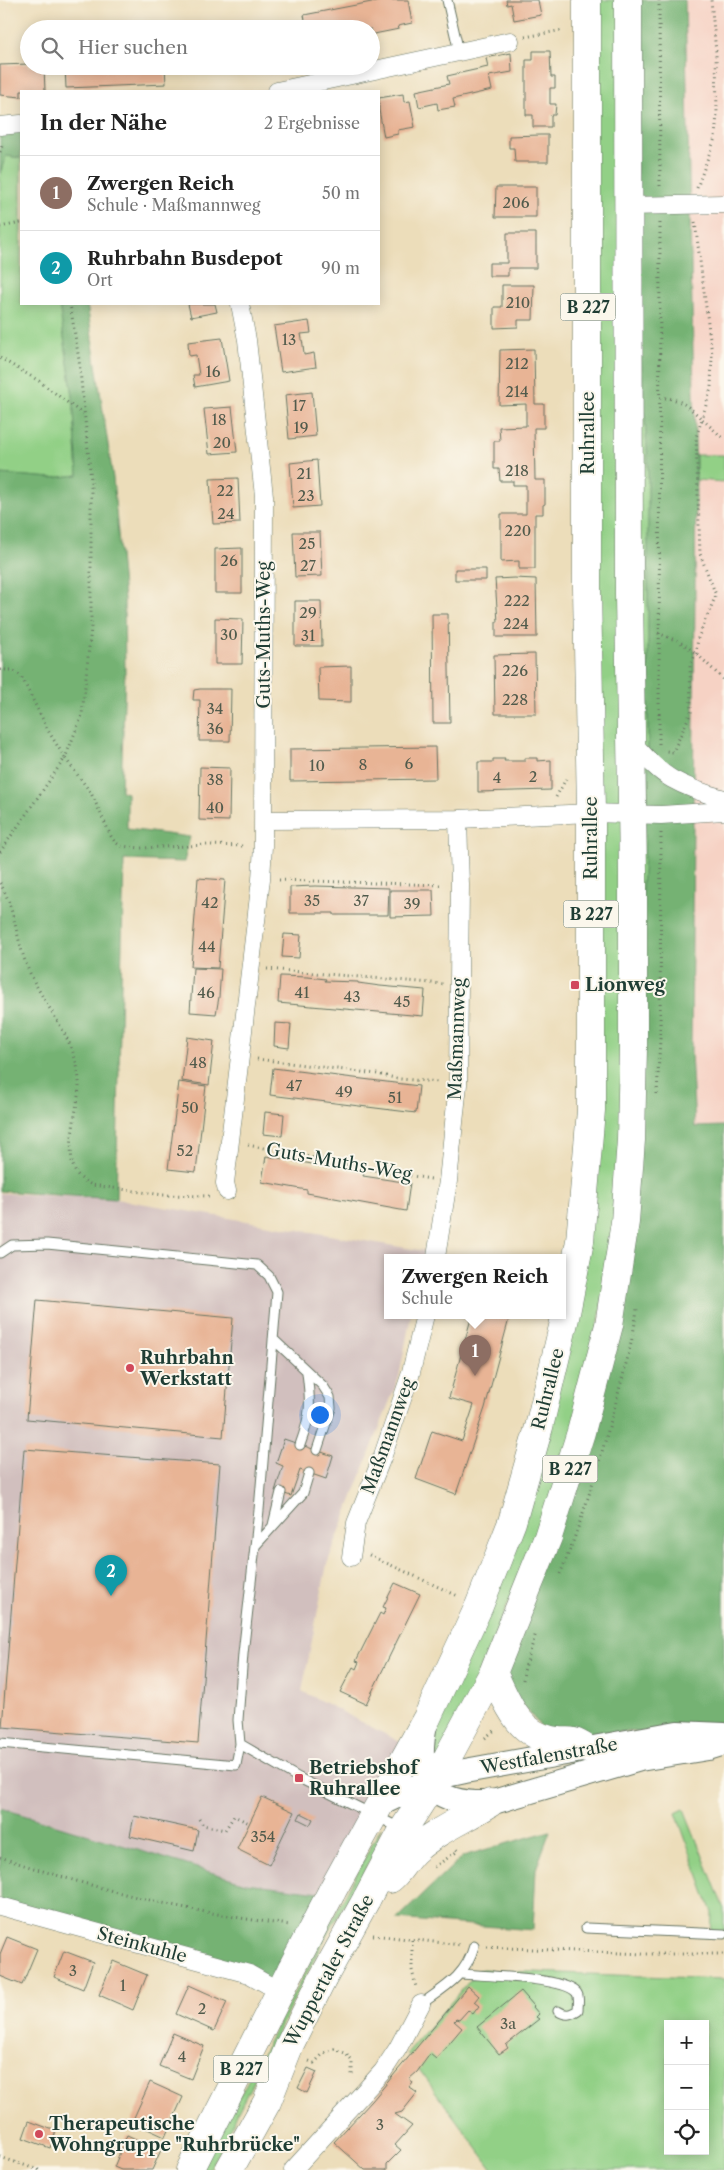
<!DOCTYPE html>
<html lang="de">
<head>
<meta charset="utf-8">
<style>
	:root { --surface:#fff; --page:#f6f6f6; --text:#222; --muted:#767676; --line:#e0e0e0; --accent:#d1495b }
	body { margin:0; font-family:"Libre Caslon Text",serif; background:var(--page); color:var(--text) }
	.controls { position:absolute; right:15px; bottom:15px; display:grid; overflow:hidden; border-radius:0px; box-shadow:0 2px 12px #0003 }
	.controls button { width:45px; height:45px; display:grid; place-items:center; padding:0; border:0; border-bottom:1px solid var(--line); background:var(--surface); color:var(--text); font:25px sans-serif }
	.you { position:absolute; left:319px; top:1414px; width:18px; height:18px; margin:-12px; border:4px solid #fff; border-radius:50%; background:#1a73e8; box-shadow:0 0 0 8px #1a73e833 }
	.badge { display:grid; place-items:center; width:32px; height:32px; border-radius:50%; background:var(--accent); color:#fff; font-size:16px; font-weight:700 }
	.pin { position:absolute; translate:-50% -41px; filter:drop-shadow(0 1px 2px #0008) }
	.pin::after { content:''; position:absolute; top:26px; width:18px; height:15px; background:inherit; clip-path:polygon(0 0,100% 0,50% 100%) }
	.popup { position:absolute; left:384px; top:1254px; width:182px; height:65px; box-sizing:border-box; display:grid; place-content:center; border-radius:0px; background:var(--surface); filter:drop-shadow(0 1px 4px #0005); font-size:16px; white-space:nowrap; color:var(--muted) }
	.popup b { font-size:19px; color:var(--text) }
	.popup::after { content:''; position:absolute; left:50%; top:100%; margin-left:-10px; border:10px solid transparent; border-top-color:var(--surface) }
	.list { margin:0; padding:0; list-style:none }
	h2 { display:flex; justify-content:space-between; align-items:center; height:65px; margin:0; padding:0 20px; font-size:21px }
	h2 small { font-size:16px; font-weight:400; color:var(--muted) }
	.list li { display:grid; grid-template-columns:32px 1fr auto; gap:15px; align-items:center; box-sizing:border-box; height:75px; padding:0 20px; border-top:1px solid var(--line) }
	.list b { display:block; font-size:19px; white-space:nowrap }
	.list p { margin:0; font-size:16px; white-space:nowrap; color:var(--muted) }
	.list em { font-size:16px; font-style:normal; color:var(--muted) }
	.icon { flex:none; width:28px; height:28px; fill:none; stroke:currentColor; stroke-width:2; stroke-linecap:round; stroke-linejoin:round }
	.map { position:relative; flex:none; width:724px; height:2170px; overflow:hidden }
	.search { position:absolute; background:var(--surface); box-shadow:0 2px 12px #0003; left:20px; top:20px; width:360px; height:55px; display:flex; align-items:center; gap:12px; box-sizing:border-box; padding:0 18px; border-radius:28px; color:var(--muted); font-size:19px }
	.panel { position:absolute; background:var(--surface); box-shadow:0 2px 12px #0003; left:20px; top:90px; width:360px; height:215px; border-radius:0px }
	.map>svg:first-child { display:block }
	.built { fill:#f6d2c4 }
	.industrial { fill:#d1bfbe }
	.green { fill:#92d086; stroke:#58865d; fill-rule:evenodd }
	.forest { fill:#75b273; stroke:#4a7854 }
	.building { fill:#e8b495 }
	.lines { fill:none; stroke-linecap:round; stroke-linejoin:round }
	.service-casing { stroke:#677563; stroke-width:11 }
	.minor-casing { stroke:#677563; stroke-width:19 }
	.secondary-casing { stroke:#677563; stroke-width:26 }
	.primary-casing { stroke:#677563; stroke-width:29 }
	.path { stroke:#677563; stroke-width:3; stroke-dasharray:1 4; stroke-linecap:butt }
	.service { stroke:#fff; stroke-width:9 }
	.minor { stroke:#fff; stroke-width:18 }
	.secondary { stroke:#fff; stroke-width:24 }
	.primary { stroke:#fff; stroke-width:28 }
	.primary-bridge-casing { stroke:#677563; stroke-width:29; stroke-linecap:butt }
	.primary-bridge { stroke:#fff; stroke-width:28 }
	.poi-dot { fill:#d1495b; stroke:#fbf7ec; stroke-width:2 }
	.labels { text-anchor:middle; dominant-baseline:central; stroke-width:4; stroke-linejoin:round; paint-order:stroke }
	.number-label { font-size:15px; fill:#515b4c }
	.shield { fill:#fbf7ec; stroke:#61756b; stroke-width:1 }
	.shield-label { font-size:16px; font-weight:bold; fill:#1f3d34 }
	.street-label { font-size:18px; fill:#1f3d34; stroke:#fbf7ec }
	.poi-label { font-size:18px; font-weight:bold; fill:#1f3d34; stroke:#fbf7ec; text-anchor:start }
</style>
</head>
<body>
<div class="map">
<svg width="724" height="2170" viewBox="0 0 724 2170">
	<rect width="100%" height="100%" fill="#fbf7ec"/>
	<filter id="ink" filterUnits="userSpaceOnUse"><feTurbulence type="fractalNoise" baseFrequency=".02" numOctaves="2"/><feDisplacementMap in="SourceGraphic" scale="10" xChannelSelector="R" yChannelSelector="G"/><feConvolveMatrix kernelMatrix="1 2 1 2 8 2 1 2 1" color-interpolation-filters="sRGB"/></filter>
	<filter id="wash" filterUnits="userSpaceOnUse"><feTurbulence type="fractalNoise" baseFrequency=".0096" numOctaves="4" result="noise"/><feDisplacementMap in="SourceGraphic" scale="20" xChannelSelector="R" yChannelSelector="G"/><feGaussianBlur stdDeviation="1.12" result="paint"/><feColorMatrix in="noise" values="0 0 0 0 0 0 0 0 0 0 0 0 0 0 0 0 0 1.4 0 .05"/><feComposite in="paint" operator="in"/></filter>
	<g filter="url(#wash)">
		<rect width="100%" height="100%" fill="#ecddba"/>
		<path class="built" d="M685,0H724V455H696Z
			M696,480L724,482V1127L695,1128L689,1052Z"/>
		<path class="industrial" d="M0,1193L116,1199L424,1251L423,1257H388V1315H411L399,1377L327,1564L302,1691L406,1745L319,1892L246,1883L0,1808Z"/>
		<path class="green" d="M588,0H638L636,279L648,464V782L630,1140L580,1431L440,1766L427,1739L480,1607L581,1243Z
			M6,156L21,158V304H59L73,396L78,475L52,478L0,474V173Z
			M696,455H724V482L696,480Z
			M684,1809L724,1909V1935L711,1936L712,1913L676,1813Z
			M381,1827L374,1854L325,1938L209,2170H201Z
			M479,1970L724,1979V2170H493L407,2053ZM668,2024H705V2151H668Z"/>
		<path class="forest" d="M638,0H685L696,480L691,1052L695,1127L724,1126V1730L619,1732L551,1738L495,1674L611,1325L633,1048L648,782V464L636,279Z
			M21,126V158L6,156L0,173V128Z
			M59,304H87L113,478L124,599L125,671L121,791L127,793V829L190,837L184,862L124,860L116,1199L0,1191V474L52,478L78,475L73,396Z
			M0,1808L246,1883L319,1892L277,1988L0,1905Z
			M550,1831L536,1869L533,1930L397,1919L463,1856Z"/>
		<g id="blocks">
			<path class="building" d="M382,0H408L412,23L398,26L399,29L374,34L371,29H307L304,15Z
				M506,0H538L541,15L514,20L511,4L507,5Z
				M533,51H550L551,77H555V88H550V104H556L555,115H551V127H533V115H526V60H533Z
				M511,53L512,72L489,76L492,90L453,99L455,107L438,110L437,103L419,107L416,91L449,84L447,76L488,67L486,58Z
				M29,64V66H44L45,91H21V97L0,95V65Z
				M65,66H165L166,84L66,88Z
				M403,94L404,102L410,101L415,127L398,130V134L384,137L379,110V98Z
				M540,135H548V162H515L514,148H509V136Z
				M496,187H536V217H495Z
				M507,233H536V268H508V276H489V263H507Z
				M502,285H534L533,320H518V327L494,328V307H502Z
				M188,304H215L217,312L191,317Z
				M309,321L311,333L301,334L303,345L304,355L314,353L316,367L281,372L274,326Z
				M222,338L229,381L195,387L193,375H199L196,355L189,356L188,342Z
				M534,349L535,404H544V428H534L535,480H545V504L543,505V514H535V569H519V561L501,562V514H526V485H513V481H500L499,469H494V441H500L499,427L526,426V404L499,405L500,350Z
				M312,392L316,436L289,439L285,395Z
				M232,407L237,452L209,454L204,409Z
				M317,460L320,506L293,508L290,463Z
				M238,478L240,523L213,524L210,479Z
				M293,532H320L322,576L295,577Z
				M242,548V593H215V549Z
				M455,569H486V580H455Z
				M514,578L536,579L537,637H496V622H498L495,579Z
				M295,601H321L322,646H295Z
				M432,614H448L450,723H433Z
				M215,618L243,619L242,664H215Z
				M535,654L536,714H495L494,655Z
				M351,666V702L319,701L318,667Z
				M200,689H231L230,741H199L200,700H193L194,690Z
				M435,747L436,779L290,781V749Z
				M525,758H537V761L551,760V790L478,792V762H493V759H505L504,761H525Z
				M200,767L230,768L229,821L199,820Z
				M198,878L225,880L218,968L191,967Z
				M315,886L389,888L388,915H334V913H290V887Z
				M390,890H433L434,916L390,917Z
				M284,934L301,935L299,958L282,957Z
				M193,968L221,969L219,997L216,1014L190,1012Z
				M280,976L308,977L326,979L325,981L358,982V983L380,986L425,990L423,1016L278,1003Z
				M275,1023L291,1024L289,1048L274,1046Z
				M187,1037L214,1041L209,1085L182,1081Z
				M273,1068L419,1086L416,1113L270,1095Z
				M179,1082L206,1086L196,1172L168,1169Z
				M265,1112L284,1114L282,1136L263,1134Z
				M266,1156L364,1173L363,1176L410,1183L406,1211L307,1193V1190L262,1182Z
				M37,1300L233,1318L223,1437L27,1419Z
				M472,1315H510L485,1408L456,1494L416,1479L432,1431L462,1441L474,1405L449,1398Z
				M284,1439L333,1456L326,1479L300,1470L291,1496L275,1491L283,1466L276,1463Z
				M24,1449L220,1464L198,1743L2,1727Z
				M395,1583L420,1594L366,1704L340,1692L353,1667L356,1669L359,1662L356,1661L380,1613L383,1615L386,1608L383,1607Z
				M262,1797L294,1812L269,1865L237,1849Z
				M301,1813L313,1819L310,1825L298,1819Z
				M134,1816L198,1830L194,1851L130,1836Z
				M7,1937L37,1949L22,1985L0,1976V1954Z
				M64,1951L93,1962L83,1989L54,1977Z
				M113,1961L147,1975L133,2010L99,1995Z
				M189,1985L227,2002L214,2031L176,2014Z
				M468,1986L479,1996L474,2002L479,2006L473,2014L468,2010L459,2020L456,2019L454,2021L462,2028L436,2059L430,2054L417,2072L409,2079L413,2082L409,2087L417,2093L402,2112L395,2114L412,2126L395,2145L401,2150L387,2164V2170H365L334,2142L372,2101Z
				M521,1991L534,2006L533,2007L539,2014L536,2017L539,2019L506,2045L508,2048L499,2054L477,2027Z
				M173,2033L204,2046L191,2079L159,2066Z
				M308,2068L317,2072L307,2093L298,2088Z
				M150,2082L183,2097L165,2137L132,2122Z
				M29,2121L56,2131L50,2148L23,2138Z
				M127,2135L161,2150L152,2170H121L114,2167Z"/>
		</g>
	</g>
	<g filter="url(#ink)">
		<use href="#blocks" fill-opacity="0" stroke="#677563" stroke-width="1"/>
		<g class="lines">
			<g class="service-casing">
				<path id="service" d="M447,0L459,52
					M0,1253L12,1245L47,1244L257,1265L269,1276L277,1292L259,1510L243,1654L238,1720L240,1744L236,1765L0,1743
					M273,1339L323,1386L330,1397L331,1408L317,1450
					M300,1445C311,1415 311,1404 307,1373
					M273,1525L281,1492
					M255,1546L303,1493L309,1473
					M240,1744L299,1778L400,1828
					M586,1928L724,1934
					M462,1974C484,1976 562,1977 576,1992C580,1996 578,2005 578,2010C570,2015 566,2016 558,2011
					M421,2004C445,1987 466,1976 474,1946"/>
			</g>
			<g class="minor-casing">
				<path id="minor" d="M277,91L510,41
					M0,126L21,124
					M629,206L724,204
					M631,741C643,754 656,770 672,779C688,788 706,794 724,799
					M264,820L458,819L591,813L661,815L724,811
					M227,1191L225,1183L261,879L263,846L264,496L247,340L240,304
					M436,1257L448,1181L458,1084L460,885L458,819
					M351,1557L356,1523L383,1455L410,1376L425,1315
					M0,1906L249,1974L281,1992
					M293,2170L383,2071L398,2048L421,2004"/>
			</g>
			<g class="secondary-casing">
				<path id="secondary" d="M425,1724C414,1781 431,1805 490,1803L640,1759L708,1748L724,1743
					M380,1804L437,1777L465,1771L677,1733L724,1735"/>
			</g>
			<g class="primary-casing">
				<path id="primary" d="M493,1673C507,1700 516,1733 551,1740C570,1744 567,1736 587,1749
					M390,1879C400,1871 405,1859 415,1850C437,1830 465,1819 490,1803
					M331,1893L427,1718L479,1606L496,1563L512,1522L539,1427L565,1318L580,1241L591,1110V813L587,588V0
					M366,1900L403,1830L437,1777L493,1673L548,1537L581,1432L609,1325L625,1222L631,1140L633,1048V873L629,594L628,0
					M190,2170L292,1968
					M229,2170L267,2102L290,2044L322,1980"/>
			</g>
			<path class="path" d="M659,0L660,187
				M525,37L563,30
				M0,152L3,143
				M697,188L715,138L717,114L716,52L711,0
				M695,222L712,354L711,388L702,419L724,439
				M0,227L21,223
				M0,358L39,381L83,414
				M660,398C679,397 689,407 702,419L696,437L700,554L716,595L698,638L696,653L690,665L691,712L673,752L666,751
				M658,633L680,642L696,653L724,680
				M0,670H13L21,676L49,732L65,758L82,715L91,628V480L79,360L70,304
				M659,744L660,223
				M556,797L566,779
				M0,852L65,758L91,793L111,836L115,842L121,846L140,848L209,845L245,846
				M279,880L443,885
				M0,883C15,908 16,939 27,966C42,1005 79,1040 79,1084C79,1106 63,1155 77,1174C81,1179 86,1182 92,1185L163,1195L209,1196
				M267,969L443,984
				M257,1059L377,1074L400,1079L440,1082
				M657,1094L660,1039L661,833
				M248,1145L375,1170L431,1179
				M369,1555L458,1596
				M560,1574C583,1520 599,1463 615,1406C623,1374 633,1342 637,1309
				M523,1680L524,1671L536,1633
				M485,1738L496,1729
				M199,1819L203,1825L225,1830L234,1816L249,1823
				M0,1857C94,1889 191,1913 290,1925
				M434,1867L458,1851L456,1849
				M373,1935L461,1945
				M412,1940V1970L416,1987
				M487,1947L642,1954H724
				M309,2061L314,2063L324,2053L334,2049L345,2053L352,2061V2077
				M0,2157L39,2170"/>
			<use href="#service" class="service"/>
			<use href="#minor" class="minor"/>
			<use href="#secondary" class="secondary"/>
			<use href="#primary" class="primary"/>
			<g class="primary-bridge-casing">
				<path id="primary-bridge" d="M292,1968L331,1893
					M322,1980L366,1900"/>
			</g>
			<use href="#primary-bridge" class="primary-bridge"/>
		</g>
	</g>
	<g class="poi-dot">
		<rect x="570" y="980" width="10" height="10" rx="2.5"/>
		<circle cx="130" cy="1368" r="5"/>
		<rect x="294" y="1773" width="10" height="10" rx="2.5"/>
		<circle cx="39" cy="2134" r="5"/>
	</g>
	<g class="labels">
		<g class="number-label">
			<text x="516" y="202">206</text>
			<text x="518" y="302">210</text>
			<text x="289" y="339">13</text>
			<text x="517" y="363">212</text>
			<text x="213" y="371">16</text>
			<text x="517" y="391">214</text>
			<text x="299" y="405">17</text>
			<text x="219" y="419">18</text>
			<text x="301" y="427">19</text>
			<text x="222" y="442">20</text>
			<text x="517" y="470">218</text>
			<text x="304" y="473">21</text>
			<text x="225" y="490">22</text>
			<text x="306" y="495">23</text>
			<text x="226" y="513">24</text>
			<text x="518" y="530">220</text>
			<text x="307" y="543">25</text>
			<text x="229" y="560">26</text>
			<text x="308" y="565">27</text>
			<text x="517" y="600">222</text>
			<text x="308" y="612">29</text>
			<text x="516" y="623">224</text>
			<text x="229" y="634">30</text>
			<text x="308" y="635">31</text>
			<text x="515" y="670">226</text>
			<text x="515" y="699">228</text>
			<text x="215" y="708">34</text>
			<text x="215" y="728">36</text>
			<text x="409" y="763">6</text>
			<text x="363" y="764">8</text>
			<text x="317" y="765">10</text>
			<text x="533" y="776">2</text>
			<text x="497" y="777">4</text>
			<text x="215" y="779">38</text>
			<text x="215" y="807">40</text>
			<text x="312" y="900">35</text>
			<text x="361" y="900">37</text>
			<text x="210" y="902">42</text>
			<text x="412" y="903">39</text>
			<text x="207" y="946">44</text>
			<text x="206" y="992">46</text>
			<text x="302" y="992">41</text>
			<text x="352" y="996">43</text>
			<text x="402" y="1001">45</text>
			<text x="198" y="1062">48</text>
			<text x="294" y="1085">47</text>
			<text x="344" y="1091">49</text>
			<text x="395" y="1097">51</text>
			<text x="190" y="1107">50</text>
			<text x="185" y="1150">52</text>
			<text x="263" y="1836">354</text>
			<text x="73" y="1970">3</text>
			<text x="123" y="1985">1</text>
			<text x="202" y="2008">2</text>
			<text x="508" y="2023">3a</text>
			<text x="182" y="2056">4</text>
			<text x="380" y="2124">3</text>
		</g>
		<g class="shield">
			<rect x="560.5" y="293.5" width="55" height="27" rx="4"/>
			<rect x="563.5" y="900.5" width="55" height="27" rx="4"/>
			<rect x="542.5" y="1455.5" width="55" height="27" rx="4"/>
			<rect x="213.5" y="2055.5" width="55" height="27" rx="4"/>
		</g>
		<g class="shield-label">
			<text x="588" y="307">B 227</text>
			<text x="591" y="914">B 227</text>
			<text x="570" y="1469">B 227</text>
			<text x="241" y="2069">B 227</text>
		</g>
		<g class="street-label">
			<text transform="translate(588 433) rotate(-90)">Ruhrallee</text>
			<text transform="translate(264 635) rotate(-90)">Guts-Muths-Weg</text>
			<text transform="translate(591 838) rotate(-90)">Ruhrallee</text>
			<text transform="translate(457 1039) rotate(-88)">Maßmannweg</text>
			<text transform="translate(339 1162) rotate(10)">Guts-Muths-Weg</text>
			<text transform="translate(548 1389) rotate(-76)">Ruhrallee</text>
			<text transform="translate(388 1436) rotate(-70)">Maßmannweg</text>
			<text transform="translate(549 1756) rotate(-10)">Westfalenstraße</text>
			<text transform="translate(142 1945) rotate(15)">Steinkuhle</text>
			<text transform="translate(329 1971) rotate(-62)">Wuppertaler Straße</text>
		</g>
		<g class="poi-label">
			<text x="585" y="985">Lionweg</text>
			<text x="140" y="1358">Ruhrbahn<tspan x="140" dy="21">Werkstatt</tspan></text>
			<text x="309" y="1768">Betriebshof<tspan x="309" dy="21">Ruhrallee</tspan></text>
			<text x="49" y="2124">Therapeutische<tspan x="49" dy="21">Wohngruppe "Ruhrbrücke"</tspan></text>
		</g>
	</g>
</svg>
<div class="controls">
<button>+</button>
<button>−</button>
<button><svg class="icon" aria-label="locate" viewBox="0 0 24 24"><circle cx="12" cy="12" r="6"/><path d="M12 2v4M12 18v4M2 12h4M18 12h4"/></svg></button>
</div>
<div class="you"></div>
<div class="pin badge" style="left:475px;top:1376px;background:#8d6e63">1</div>
<div class="popup"><b>Zwergen Reich</b>Schule</div>
<div class="pin badge" style="left:111px;top:1596px;background:#0f9aa8">2</div>
<div class="search"><svg class="icon" aria-label="search" viewBox="0 0 24 24"><circle cx="10" cy="10" r="6"/><path d="M15 15l6 6"/></svg>Hier suchen</div>
<section class="panel">
<h2>In der Nähe<small>2 Ergebnisse</small></h2>
<ul class="list">
<li><span class="badge" style="background:#8d6e63">1</span><div><b>Zwergen Reich</b><p>Schule · Maßmannweg</p></div><em>50 m</em></li>
<li><span class="badge" style="background:#0f9aa8">2</span><div><b>Ruhrbahn Busdepot</b><p>Ort</p></div><em>90 m</em></li>
</ul>
</section>
</div>
</body>
</html>
